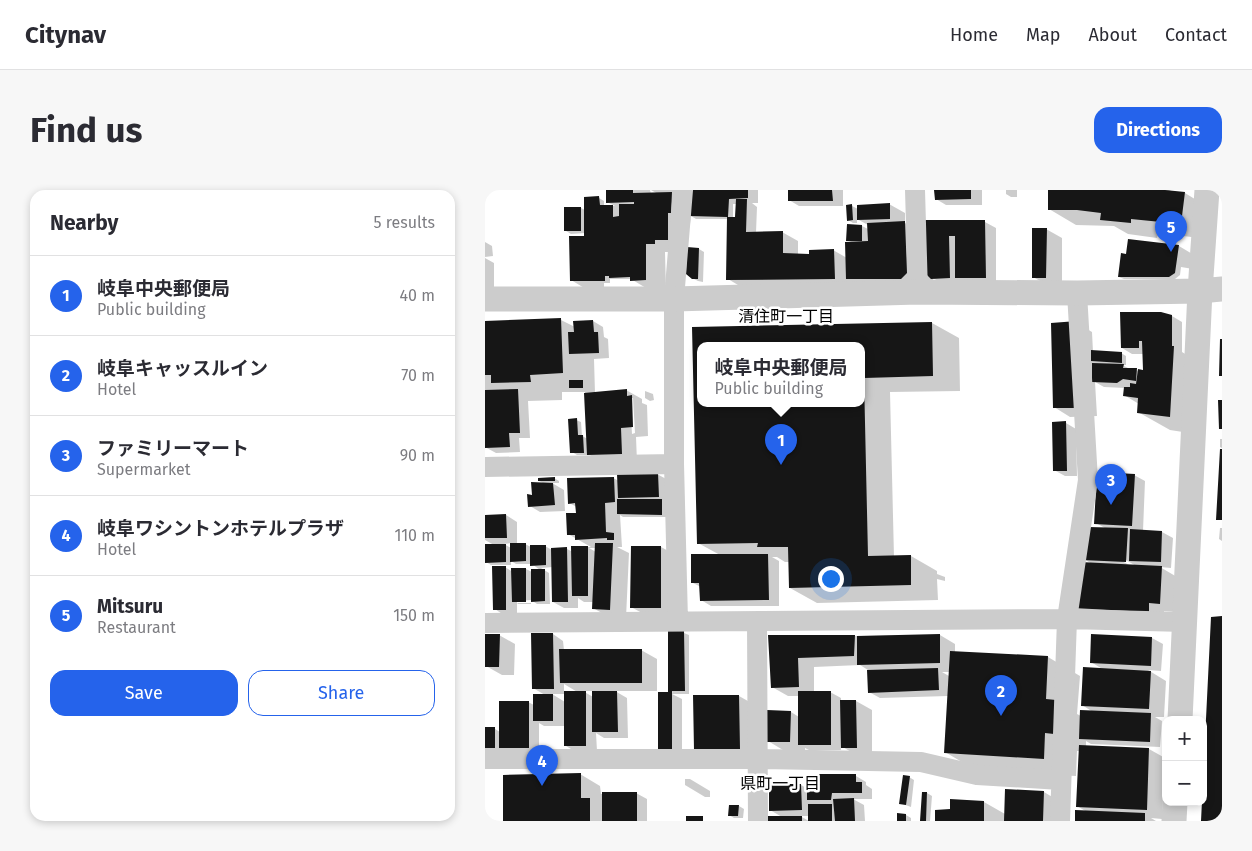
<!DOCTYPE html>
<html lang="en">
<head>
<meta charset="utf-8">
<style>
	:root { --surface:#fff; --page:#f7f7f7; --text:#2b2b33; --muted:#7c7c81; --line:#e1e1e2; --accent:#2563eb }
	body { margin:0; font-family:"Fira Sans","Noto Sans JP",sans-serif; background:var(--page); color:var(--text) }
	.controls { position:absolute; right:15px; bottom:15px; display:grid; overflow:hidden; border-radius:10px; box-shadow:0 2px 8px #0003 }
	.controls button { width:45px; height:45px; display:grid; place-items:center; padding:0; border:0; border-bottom:1px solid var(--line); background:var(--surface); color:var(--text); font:25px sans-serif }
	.you { position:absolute; left:345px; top:388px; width:18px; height:18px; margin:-12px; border:4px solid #fff; border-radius:50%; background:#1a73e8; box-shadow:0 0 0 8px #1a73e833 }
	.badge { display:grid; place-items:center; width:32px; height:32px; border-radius:50%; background:var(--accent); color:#fff; font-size:16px; font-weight:700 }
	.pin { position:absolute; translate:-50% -41px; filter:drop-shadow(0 1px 2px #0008) }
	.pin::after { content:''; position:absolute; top:26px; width:18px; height:15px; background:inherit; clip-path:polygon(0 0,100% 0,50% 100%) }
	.popup { position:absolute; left:212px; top:152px; width:168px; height:65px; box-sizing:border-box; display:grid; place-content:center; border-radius:10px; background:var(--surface); filter:drop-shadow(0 1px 4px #0005); font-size:16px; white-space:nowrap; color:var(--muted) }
	.popup b { font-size:19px; color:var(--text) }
	.popup::after { content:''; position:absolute; left:50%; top:100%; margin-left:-10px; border:10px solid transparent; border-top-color:var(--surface) }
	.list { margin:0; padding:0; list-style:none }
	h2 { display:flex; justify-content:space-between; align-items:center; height:65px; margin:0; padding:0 20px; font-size:21px }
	h2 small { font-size:16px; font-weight:400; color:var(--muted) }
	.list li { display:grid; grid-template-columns:32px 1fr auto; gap:15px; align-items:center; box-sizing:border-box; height:80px; padding:0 20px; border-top:1px solid var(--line) }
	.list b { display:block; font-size:19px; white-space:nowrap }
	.list p { margin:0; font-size:16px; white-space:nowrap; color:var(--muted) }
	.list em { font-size:16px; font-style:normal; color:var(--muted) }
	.actions { display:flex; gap:10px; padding:15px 20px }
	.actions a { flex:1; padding:11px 0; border:1px solid var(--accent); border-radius:15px; text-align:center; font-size:18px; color:var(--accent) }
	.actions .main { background:var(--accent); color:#fff }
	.map { position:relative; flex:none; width:737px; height:631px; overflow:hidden; border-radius:15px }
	header { display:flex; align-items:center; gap:30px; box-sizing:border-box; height:70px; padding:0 25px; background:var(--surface); border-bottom:1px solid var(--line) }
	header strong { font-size:24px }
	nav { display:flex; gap:28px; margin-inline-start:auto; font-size:18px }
	.intro { display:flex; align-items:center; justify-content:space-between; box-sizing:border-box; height:120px; padding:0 30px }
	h1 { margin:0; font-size:35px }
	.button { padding:12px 22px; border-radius:15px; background:var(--accent); color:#fff; font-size:18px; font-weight:700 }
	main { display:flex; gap:30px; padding:0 30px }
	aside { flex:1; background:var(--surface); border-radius:15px; box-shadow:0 2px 8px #0003 }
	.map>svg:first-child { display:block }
	.shadow { fill:#0003; fill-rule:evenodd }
	.building { fill:#161616; fill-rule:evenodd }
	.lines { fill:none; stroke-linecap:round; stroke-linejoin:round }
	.minor { stroke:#ccc; stroke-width:20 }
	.tertiary { stroke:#ccc; stroke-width:25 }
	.labels { text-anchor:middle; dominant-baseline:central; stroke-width:5; stroke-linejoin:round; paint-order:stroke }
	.neighbourhood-label { font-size:16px; fill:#000; stroke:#fff }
</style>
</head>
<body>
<header>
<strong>Citynav</strong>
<nav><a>Home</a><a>Map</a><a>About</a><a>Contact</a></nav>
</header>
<div class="intro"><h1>Find us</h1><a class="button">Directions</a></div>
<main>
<aside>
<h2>Nearby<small>5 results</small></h2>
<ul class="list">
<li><span class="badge">1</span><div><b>岐阜中央郵便局</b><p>Public building</p></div><em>40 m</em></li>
<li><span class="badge">2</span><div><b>岐阜キャッスルイン</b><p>Hotel</p></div><em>70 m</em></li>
<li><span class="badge">3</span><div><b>ファミリーマート</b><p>Supermarket</p></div><em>90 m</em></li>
<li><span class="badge">4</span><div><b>岐阜ワシントンホテルプラザ</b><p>Hotel</p></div><em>110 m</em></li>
<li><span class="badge">5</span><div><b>Mitsuru</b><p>Restaurant</p></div><em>150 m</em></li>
</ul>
<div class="actions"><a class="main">Save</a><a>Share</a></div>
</aside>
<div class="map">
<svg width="737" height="631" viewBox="0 0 737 631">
	<rect width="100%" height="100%" fill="#fff"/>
	<path class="shadow" d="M122,0H165L166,4H173L166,0H273V13H267L272,17L271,43L297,42L313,51V65H325L348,60L362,68L368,53L362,50L377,36L383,39V35L372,29V33H368L363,30L367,16L373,19L404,14L420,23V33L425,36L442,31L500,32L511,38V93L474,103L448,88V98H258L243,89V29H211L206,26L205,34H198L185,62H180L181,101H166L146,89H125V93H119V102H106L86,90L100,43L86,44L81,41L96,18L100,20L114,8L119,11V16H130L122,12ZM248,14H252L251,28H248Z
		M304,0H358V16H314L304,10Z
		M451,0H497V15H461L451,9Z
		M521,0H532V7H526L521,4Z
		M564,0H684L688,2L700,3L726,19L723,49L673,43L672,48L643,44L629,36L591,35L564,19Z
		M561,39L577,48V96H564L548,87Z
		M0,52L7,56L8,66L0,67Z
		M694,56L709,65L708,79L696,77L695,85L690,89H639L634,87Z
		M204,58L214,59L219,62L218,92L213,91L207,88Z
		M0,68L9,73V100H0Z
		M687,126L697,132V162L715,173L717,245L685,240L653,222L654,214L639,205L640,198L619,197L610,192L612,226L585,227L569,217L592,133L607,142L608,162L636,163L641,166V175H637L645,179L659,182L658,164H647L637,158Z
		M76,130L90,137L108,131L118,137L119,147L123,149L124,168L109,169L110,203L141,200L157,209V213L162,215L163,246L151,247L152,272L119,273L105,265H92L87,262L91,230L96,232L97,246L103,249L100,202H77V210L43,211L45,248H34L35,262L11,263L0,257V132ZM145,208H148L150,243L147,244Z
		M447,133L474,148L475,201L405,202L409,367L426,366L452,381V384L460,387V391L452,389L453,410L332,413L305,398L304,372H300L292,367H287L294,371V416H226L216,410V397L208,393L235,365L213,353L209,139ZM216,156H376V214H216Z
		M160,201L168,204L169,210L165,211L160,208Z
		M581,233L591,239L592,286H580L569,280Z
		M735,249H737V258L735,257Z
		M172,284L183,290L181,327H138L135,325L137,357H132L144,363L141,428L124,427L108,418V412H99L93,408V418H79L68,412V377L56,378L64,383L65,414H52L46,410L32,411V425L20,426L10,419L20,377L28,382L41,379L47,382L55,380L47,374H31L26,371V375H6L1,372L9,355L0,350V326L21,325L32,332V354H40L46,357L60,356L67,360L82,359L88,362V357H106L83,344L92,324V317L84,313L128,288L134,291ZM26,353V358L19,354ZM104,358H111V362Z
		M649,285L660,291L658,341L677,342L688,348L686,378L675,377L692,387L691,422L679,421V430L605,427L590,418L607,374L599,369L620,338L611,333ZM636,367L651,376H646L635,370Z
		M69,288L74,291V293H67L79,300L80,321L55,322L45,316L48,306L60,294L54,291Z
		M735,338H737V351L734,349Z
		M147,357H176L187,363L186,423H157L146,417Z
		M32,413H46V414H33Z
		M184,443H199L204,445V504H187L197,509V564L185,565L174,503H188L184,501Z
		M68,444L78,451L79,460H156L172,469V501H130L142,508L143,548H119L111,543L112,561L91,562L81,556L80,536H59L54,533V563H0V539H10L15,542L43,512L49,515L60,505L48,498ZM79,494L94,503H79ZM98,501H108V507ZM67,504H80V512Z
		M14,445L30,454L29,485H17L1,476Z
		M455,445L470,454V462L563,467L595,486L592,524L596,526L608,522L597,515L619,480L606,472L607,445L667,448L678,454L676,481L663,480L681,491L679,527H670L677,531L675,557L606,554L601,551V557L664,559L680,568L677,629L666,628L671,631H591L602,622L592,616L595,561H592L591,586L492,581L460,562L463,506L395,508L384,502L383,480L375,475L329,477V502H345L356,508V511H371L387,520V566H373L356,556V560H324L320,558V561L298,560L283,551L306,522L314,527V506H303L287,497L285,447ZM457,482H465L464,486Z
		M254,506L270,515V567L226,568Z
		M95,584L115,596L116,604L151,603L162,609V631H19Z
		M371,586L381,592V595L387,599V609H368L379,615L380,631H325L324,626H315L324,631H285L297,627L285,620V595H316L323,599Z
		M424,587L429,590L426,617L415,613Z
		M200,589H205L225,601V607H220L200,595Z
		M559,602L569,608L568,631H451L467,620L499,612L520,624Z
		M442,603L447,606L445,631H437Z
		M254,616L259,619L258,628H249L244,625Z
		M421,625L426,628V631H413Z"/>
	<path class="building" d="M121,0H148V3L187,2L186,23H183V50H170V54H161V90L145,91V87L124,88V86H120V91H85L84,46H99V7L114,6L115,15H128V27L134,26V14H149V12L121,13Z
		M207,0H263V8L244,9L243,27H250L251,9H262L261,42L298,41V63L324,64V60L349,59L350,89L241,90L242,27L205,26Z
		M303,0H347L348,11H303Z
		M449,0H486V9L450,10Z
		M563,0H680L700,2L696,34L646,29V33L615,30L616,23L592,20H563Z
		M405,13V29L372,30V15Z
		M367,14L368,30L362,31L361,15Z
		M79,17H96V41H79Z
		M440,30H500L501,88H470V46H464L465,88L446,89L441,84Z
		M420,31L422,83L416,89H361L360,52L383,51L382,33Z
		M362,34L377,35V51H361Z
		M547,38H562L561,88H547Z
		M643,49L694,55L690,83L684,87H633L636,63L641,64Z
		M202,57L214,58L213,89H207L201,84Z
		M635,122H676L687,125V156H689L685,227L652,223L653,208L638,206L639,197H645V193L651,194L653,179L658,180L657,151H654V158H636Z
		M76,128L78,183L45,185L46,192L6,193V185H0V131Z
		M108,130L109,142H113L114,163L84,164L83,142H89L88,131Z
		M592,131L596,218H568L566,133Z
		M447,132L448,186L379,188L383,366L426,365V395L304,398L303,357H272L273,353L212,354L207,137ZM216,156H376V214H216Z
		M735,149H737V186H734Z
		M606,160L637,162V173L606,171Z
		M607,173L639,174L638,178H652L651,191L638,189L632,193L607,192Z
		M84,190H98V198H84Z
		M33,199L35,243H24L25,257L0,258V200Z
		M142,199V206L147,205L148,237L136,238L137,264L102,265L99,203Z
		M733,210H737V239H734Z
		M92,228L93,245H98L99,263H85L83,229Z
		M581,231L582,281H568L567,232Z
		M735,259H737V330H731Z
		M612,282L650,284L647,336L609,334Z
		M173,283L174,307L133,308L132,284Z
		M70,287V291H53V288Z
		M129,287L130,312L120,313L121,342L129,343V350H122V348L90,350V345H82L81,323H91L90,313L83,314L82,288Z
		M46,292L68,293L70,315L43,317L42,304L47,305Z
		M132,309H177V325L132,324Z
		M21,324L22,348H0V325Z
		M603,337L643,338L641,372L597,370Z
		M645,339L677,341L676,372L644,371Z
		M25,353H41V371L25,372Z
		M110,353H128L125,420L107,419Z
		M0,354H21V372L0,373Z
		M45,355H61V375L45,376Z
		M86,356H103V406H87Z
		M146,356H176V418H145Z
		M82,357L83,412H67L66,358Z
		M206,364H283L284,410L215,411L214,393H206Z
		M595,372L677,376L675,414L664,413V422L588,418Z
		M7,376H21V420H8Z
		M26,378H41V412H27Z
		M46,379H60V411L46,412Z
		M737,426V631H716L726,427Z
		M183,441H199L200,501H187V559H173V502H183Z
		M46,443H68L69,499H47Z
		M0,444H15L14,477H0Z
		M455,444V473L372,475V446Z
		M606,444L667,447L666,476L605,473Z
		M283,445H370L369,466L313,468L314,497L286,498Z
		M74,459H157V493H75Z
		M465,461L563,466L561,509L571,510L569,544L560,543L559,569L459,563Z
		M598,477L666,481L664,519L596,516Z
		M453,478L454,500L383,503L382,480Z
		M79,501H101V556H79Z
		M107,501H132L133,542H107Z
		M313,501H346V555H313Z
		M48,504H68V531H48Z
		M208,505H254L255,559L209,560Z
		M355,510H371L372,558H356Z
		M14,511H44V558H14Z
		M282,520L306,521L305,552H282Z
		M595,520L666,523L665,552L594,549Z
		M0,537H10V558H0Z
		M594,555L664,558L662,620L591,617Z
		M96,583V608H105V631H18V585Z
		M322,584H371V592H377V603H347L346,610H322Z
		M418,585L425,586L421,615L414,614Z
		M284,594H316L317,620L284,621Z
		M520,599L559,601L558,631H519Z
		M117,602H152V631H117Z
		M437,602H442L441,631H435Z
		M369,608L370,631H350L348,609Z
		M465,609L499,611V631H450V620L465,619Z
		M323,614H347V631H323Z
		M244,615H254L253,626H243Z
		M590,620L660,623V631H590Z
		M412,623L421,624V631H412Z
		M201,626H218V631H201Z
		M283,626H317V631H283Z"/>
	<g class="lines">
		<path class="minor" d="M430,0L433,102
			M0,277L189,274
			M193,431L189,274V109L198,0
			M272,431L273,631
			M0,433L582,429L700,432
			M0,569H273L436,572L492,585L576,590
			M575,631L582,429L603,290L592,103"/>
		<path class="tertiary" d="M0,109H189L433,102L592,103L715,101L737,99
			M695,530L715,101L722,0
			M689,631L690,612"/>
	</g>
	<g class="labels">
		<g class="neighbourhood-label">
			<text x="301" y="126">清住町一丁目</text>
			<text x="295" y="593">県町一丁目</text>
		</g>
	</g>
</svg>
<div class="controls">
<button>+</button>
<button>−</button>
</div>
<div class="you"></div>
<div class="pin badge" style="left:296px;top:275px">1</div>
<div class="popup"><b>岐阜中央郵便局</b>Public building</div>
<div class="pin badge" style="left:516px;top:526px">2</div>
<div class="pin badge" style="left:626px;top:315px">3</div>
<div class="pin badge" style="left:57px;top:596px">4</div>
<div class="pin badge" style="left:686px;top:62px">5</div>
</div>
</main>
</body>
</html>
